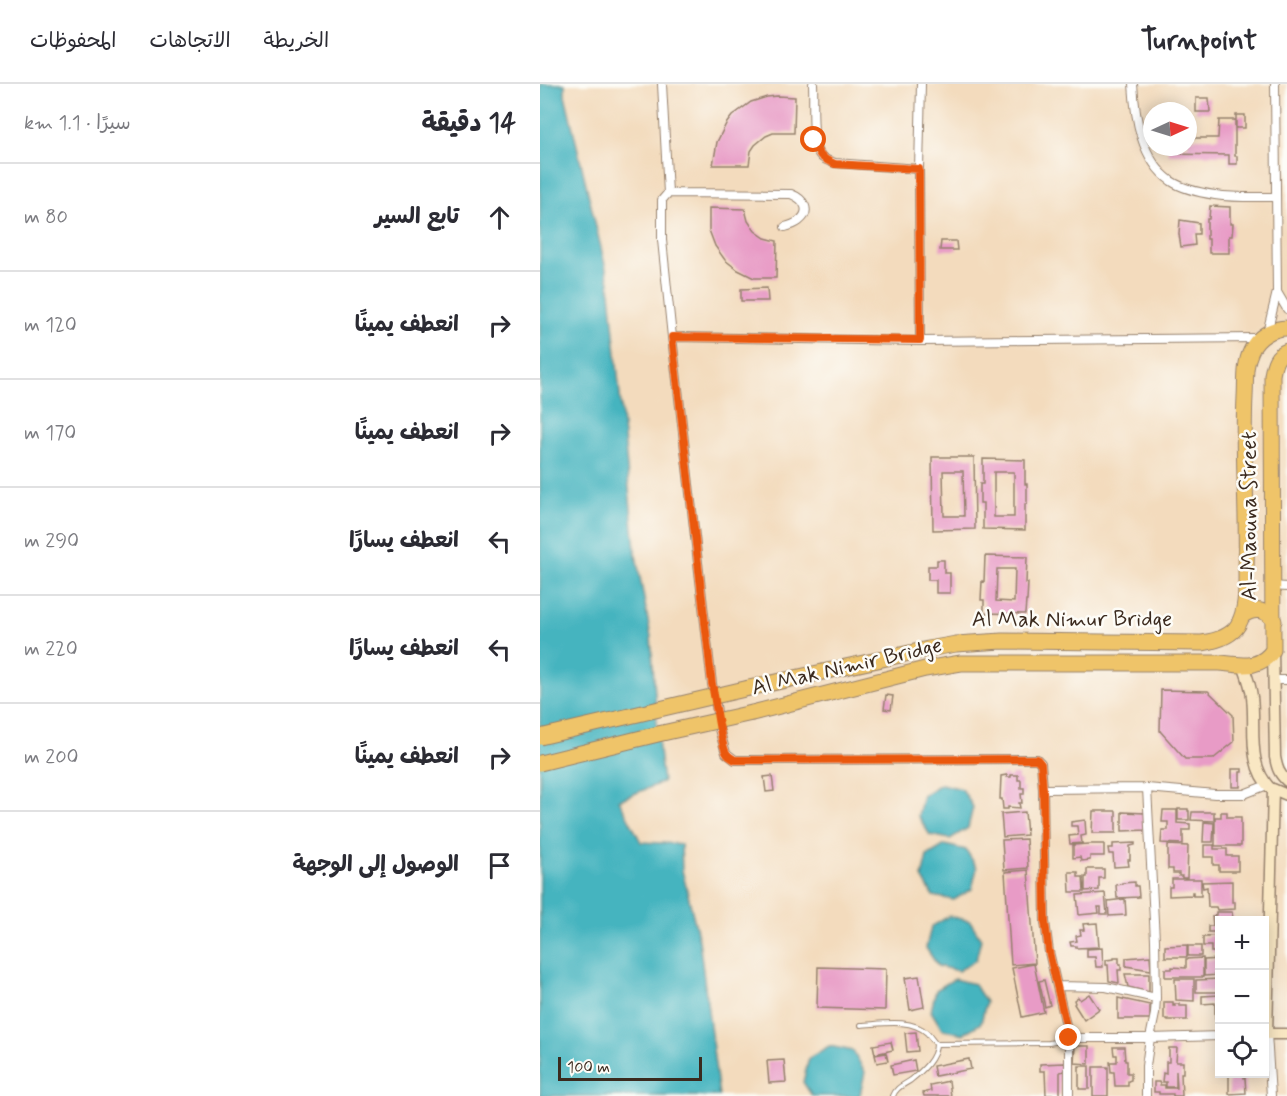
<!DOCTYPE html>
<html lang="ar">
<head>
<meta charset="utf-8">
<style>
	:root { --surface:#fff; --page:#f7f7f7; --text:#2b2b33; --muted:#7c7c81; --line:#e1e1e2 }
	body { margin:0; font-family:Mynerve,"Playpen Sans Arabic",sans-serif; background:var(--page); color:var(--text); direction:rtl }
	.controls { position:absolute; right:18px; bottom:18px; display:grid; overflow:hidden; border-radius:0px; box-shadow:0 3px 15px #0003 }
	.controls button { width:54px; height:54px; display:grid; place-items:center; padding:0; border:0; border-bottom:2px solid var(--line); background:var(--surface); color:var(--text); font:30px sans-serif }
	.compass { position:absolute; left:603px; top:18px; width:54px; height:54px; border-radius:50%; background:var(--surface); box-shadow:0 3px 15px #0003; rotate:86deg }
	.scale { position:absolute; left:18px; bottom:15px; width:144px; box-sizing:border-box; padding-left:6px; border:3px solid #3b2a1e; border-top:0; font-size:16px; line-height:21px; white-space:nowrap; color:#3b2a1e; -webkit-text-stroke:4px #fdfcf7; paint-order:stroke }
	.stop { position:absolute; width:18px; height:18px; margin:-14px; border:4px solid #ea580c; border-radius:50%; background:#fff }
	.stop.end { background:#ea580c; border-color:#fff; box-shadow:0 2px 6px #0008 }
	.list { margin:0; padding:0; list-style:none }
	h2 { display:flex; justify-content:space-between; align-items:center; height:78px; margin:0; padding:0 24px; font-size:26px }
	h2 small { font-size:20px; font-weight:400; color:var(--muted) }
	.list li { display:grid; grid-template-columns:39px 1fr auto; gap:18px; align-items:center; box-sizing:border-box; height:108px; padding:0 24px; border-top:2px solid var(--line) }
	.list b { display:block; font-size:22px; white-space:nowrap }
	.list em { font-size:20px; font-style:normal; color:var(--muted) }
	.icon { flex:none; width:33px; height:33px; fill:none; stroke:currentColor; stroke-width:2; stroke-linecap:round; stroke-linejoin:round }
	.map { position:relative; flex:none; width:747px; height:1012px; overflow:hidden; direction:ltr }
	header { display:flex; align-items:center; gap:36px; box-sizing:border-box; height:84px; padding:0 30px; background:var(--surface); border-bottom:2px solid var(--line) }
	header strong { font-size:28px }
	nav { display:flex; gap:33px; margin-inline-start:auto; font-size:21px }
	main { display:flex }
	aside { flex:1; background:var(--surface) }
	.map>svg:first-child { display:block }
	.water { fill:#45b4bf; stroke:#406f6e; stroke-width:1.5 }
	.building { fill:#e89bc6; fill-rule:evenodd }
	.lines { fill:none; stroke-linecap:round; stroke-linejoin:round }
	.lane-casing { stroke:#97826e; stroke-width:6 }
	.street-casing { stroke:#97826e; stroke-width:10 }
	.secondary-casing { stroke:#97826e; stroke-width:13 }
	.highway-casing { stroke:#97826e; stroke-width:17 }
	.lane { stroke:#fff; stroke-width:4 }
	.street { stroke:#fff; stroke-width:8 }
	.secondary { stroke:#f9e7c3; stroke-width:10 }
	.highway { stroke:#efc469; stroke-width:15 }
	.highway-bridge-casing { stroke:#97826e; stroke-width:17; stroke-linecap:butt }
	.highway-bridge { stroke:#efc469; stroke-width:15 }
	.route { stroke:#ea580c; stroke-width:8 }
	.labels { text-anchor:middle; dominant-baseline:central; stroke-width:5; stroke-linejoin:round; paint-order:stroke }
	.street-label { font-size:22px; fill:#3b2a1e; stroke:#fdfcf7 }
</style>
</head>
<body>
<header>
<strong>Turnpoint</strong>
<nav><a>الخريطة</a><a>الاتجاهات</a><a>المحفوظات</a></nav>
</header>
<main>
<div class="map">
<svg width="747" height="1012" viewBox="0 0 747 1012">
	<rect width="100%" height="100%" fill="#fdfcf7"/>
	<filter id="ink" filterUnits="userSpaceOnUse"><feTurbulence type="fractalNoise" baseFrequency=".0167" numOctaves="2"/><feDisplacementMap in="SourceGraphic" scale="12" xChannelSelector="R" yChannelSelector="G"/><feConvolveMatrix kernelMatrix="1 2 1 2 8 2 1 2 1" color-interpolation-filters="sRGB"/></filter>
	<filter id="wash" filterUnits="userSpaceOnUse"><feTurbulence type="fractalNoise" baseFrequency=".008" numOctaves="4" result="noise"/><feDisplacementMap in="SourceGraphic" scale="24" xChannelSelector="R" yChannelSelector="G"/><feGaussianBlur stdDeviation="1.35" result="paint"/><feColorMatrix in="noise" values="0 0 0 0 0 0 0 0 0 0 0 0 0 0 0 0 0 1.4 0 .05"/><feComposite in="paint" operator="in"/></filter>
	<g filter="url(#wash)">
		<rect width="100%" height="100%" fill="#f3dbbd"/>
		<path class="water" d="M0,0H25V11L69,198L95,466L111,553L119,667L123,698L79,716L101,758L141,760L142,786L159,856L179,1012H0Z
			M401,700L422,705L433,723L428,744L410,755L390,751L378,732L383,711Z
			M405,761L426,766L437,784L432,805L414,816L393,812L382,793L387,772Z
			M409,832L430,837L441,855L436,876L418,887L398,882L386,864L391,843Z
			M414,895L434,900L446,918L441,939L423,950L402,945L391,927L396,906Z
			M289,962L313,967L325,988L320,1011L318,1012H272L263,998L269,974Z"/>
		<g id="blocks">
			<path class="building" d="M237,12L255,13L254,49H233L226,52L215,61L211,67L209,81H173L177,58L186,40L192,32L211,18L227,13Z
				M656,14H669L670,28H656Z
				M696,31H705V44H696Z
				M679,36H695V72H697V80H689V71L628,70V63H648V54H678Z
				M670,122L690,123V140H693L692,152H689V169H669V155H667V135H669Z
				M169,124L205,125L208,137L215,147L225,154L237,157L236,194H214L198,186L185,176L175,162L169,146Z
				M640,136L659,139V150H654L655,161L641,163L639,150Z
				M401,157H416L417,166H400Z
				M227,204L228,217H201V205Z
				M392,373H434L435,445L393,446ZM403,387H423L424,432H404Z
				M443,375L485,376V400H487V420H485V446L443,445V419H440V400H443ZM454,388H474V433H454Z
				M445,472L487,473L486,499H488L487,517H486L485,530L444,529V516H441L442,497L444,498ZM457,485H475L474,518L456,517Z
				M397,476H404V489H410V509H396V496H388V482H397Z
				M621,606L668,607L693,631L694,658L673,675H645L620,647Z
				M346,611L353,612L351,626L344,625Z
				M692,685H702V688H700V703H692Z
				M467,691V693H471V691H478V696H481V704H484V710H481L482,719H479L480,724L468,723V725H463L462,715H460L461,692Z
				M232,692L234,707L226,708L224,693Z
				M638,725H648V727H649V736H638Z
				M623,726H637V739L650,740V746H643V760L621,759L622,746H628V738H622Z
				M553,727H576V749H552Z
				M485,728L487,751L463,753L461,730Z
				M582,728L605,729L607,746L582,747Z
				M652,728H674V737L651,736Z
				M681,728H687V733H701V762H675V733H681Z
				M545,736L546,751L541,752L542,759L530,760L529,752L538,751L537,742H531V738Z
				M664,738L674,739L673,758H663Z
				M486,755L488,784L464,786L462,756Z
				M595,759V761L590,762V776H588L589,782L574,783L573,770H569L568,764H573V760Z
				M549,760H564V772H550V776L541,777L540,773L533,774V761Z
				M628,761L648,762L647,794H642V792H639V789H633V785H628Z
				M664,761H674V765H687V772H698V787H679V781H673V773H664Z
				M547,785H564V794H559V806L545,807V793H547Z
				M488,786L495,879L471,881L465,788Z
				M529,788H538V793H543L544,808H530Z
				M632,795H661V812H653V808H652V811L629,812V803H632Z
				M692,797V818H695V825L677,826L676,823H668L667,803L663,804L662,798Z
				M595,798V802H598L599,813L577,814L576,801L582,800V799Z
				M565,809L567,830H561V823H558L559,829L539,831L537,811Z
				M585,815L586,831L569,832L568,817Z
				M676,828H692L693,836H680V848H668V842H673L672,832L676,831Z
				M557,839L559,863L536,864V862H531L530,858L537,857L536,852L541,851L540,846H544L543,840Z
				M680,851V868H671V862H663V853H668V852Z
				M647,861V873H625V862Z
				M648,862H661V872H648Z
				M562,864L563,883H556L555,873H547V865Z
				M610,872L611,886L586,882V874Z
				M574,874H579V880H581V886H578L579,899L569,897L568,881H566V876L574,875Z
				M663,874V893H625V885H632V883L646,884V875Z
				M680,875V891L664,892V876Z
				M494,880L504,928L482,933L472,884Z
				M278,883L346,885L345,926L277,924Z
				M585,890H609V908L588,903Z
				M379,892L384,923L370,926L365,894Z
				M635,895H654V917L636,916Z
				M680,895V908H656V896Z
				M504,896L510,921L505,923L499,897Z
				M549,910L559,925L544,936L534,920L535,919L534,916L538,913L540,916Z
				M680,911V935H675V919L662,920V912Z
				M578,914L610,921V935H578Z
				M624,918H633V922H635L634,920H639V922H647V936H628V935H624Z
				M376,948L378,967L367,968L365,949Z
				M351,958L353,966L335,970L333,961Z
				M535,962H549V980L534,979Z
				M573,963H584L585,977H587V989H591V996L588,997V1002H575L574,988H571L570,978H577V971H574Z
				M629,964H637L636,978H643V989H641L642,1012H633V1010H619V1008H614V998H619L620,1001H625V1004H637L636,987V1003H626V998H622L623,989L626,990V978H629Z
				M346,969L348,977L337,979L335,971Z
				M429,975L431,985L395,992L393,982Z
				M244,976L246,998L229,999L227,977Z
				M374,976L376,987L353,991L351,981Z
				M525,979V987L520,988V1011H506L505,987H500V980Z
				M539,982H549V1005H539Z
				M553,983H568V1012H553Z
				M689,990L704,991V994H705L706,1009L689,1010Z
				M409,997L411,1012H384L383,1009L391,1007L390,1001Z"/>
		</g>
	</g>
	<g filter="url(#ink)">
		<use href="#blocks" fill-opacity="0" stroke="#97826e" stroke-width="1.5"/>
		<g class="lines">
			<g class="lane-casing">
				<path id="lane" d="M321,941C342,940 370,934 387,949C390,952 393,957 396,960L509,959L520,957L528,954
					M353,1012C356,1003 364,1001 371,996C382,987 396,975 396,960"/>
			</g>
			<g class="street-casing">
				<path id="street" d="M122,0L128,109L122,116V156L132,253L172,600L176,621L179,645L186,669L195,676L497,675L501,679L503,705L505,838L509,868L529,954V1012
					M273,0C274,15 271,60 279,70C283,76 289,77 295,79L379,85
					M593,0C595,33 601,76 631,97C643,105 662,109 675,111C695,114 716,113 736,113
					M128,109L251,110C264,115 272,127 259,137C255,140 249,142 245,143
					M737,208L747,225
					M727,249L737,208L735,0
					M132,253L380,257L718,254
					M380,257L379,85L381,0
					M733,502L747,503
					M734,596H747
					M503,705L607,704L675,710H704L727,701
					M517,902L566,903L616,914
					M724,950H727L731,1012
					M529,954H610L680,952
					M606,1012V982L610,954L615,930L616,914L615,856L607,704"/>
			</g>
			<g class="secondary-casing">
				<path id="secondary" d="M733,566L735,673C737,684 739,690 747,697
					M703,581C707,592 711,602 712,613C716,645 706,680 731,705H733L747,711
					M733,705L727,950H747"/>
			</g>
			<g class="highway-casing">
				<path id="highway" d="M702,532C714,523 726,525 734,537
					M209,604L388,565L416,560L462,557L662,559C675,557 691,553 698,541C707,525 706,505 706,487C708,429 702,371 705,313C706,298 704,281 711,267C717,253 732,244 747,244
					M212,629L385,585L421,579H680C701,581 720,586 733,566L732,291C734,280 736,271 747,267"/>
			</g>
			<use href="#lane" class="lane"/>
			<use href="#street" class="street"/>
			<use href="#secondary" class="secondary"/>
			<use href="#highway" class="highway"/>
			<g class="highway-bridge-casing">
				<path id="highway-bridge" d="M0,653L209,604
					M0,679L118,650L212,629"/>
			</g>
			<use href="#highway-bridge" class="highway-bridge"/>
		</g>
	</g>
	<g class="lines" filter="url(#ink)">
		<path class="route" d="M274,56C278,71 280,74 295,80L379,85L380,256L132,253L172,600C175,613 181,663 187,670C189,673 192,674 195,676L497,675L501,680L503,705L505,838L509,868L529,954"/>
	</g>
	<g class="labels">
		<g class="street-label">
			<text transform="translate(710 432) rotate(-90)">Al-Maouna Street</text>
			<text x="532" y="536">Al Mak Nimur Bridge</text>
			<text transform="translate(307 583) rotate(-13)">Al Mak Nimir Bridge</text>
		</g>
	</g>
</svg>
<div class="controls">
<button>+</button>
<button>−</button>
<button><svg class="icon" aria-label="locate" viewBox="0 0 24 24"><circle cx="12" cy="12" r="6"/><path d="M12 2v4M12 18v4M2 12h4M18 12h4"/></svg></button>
</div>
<svg class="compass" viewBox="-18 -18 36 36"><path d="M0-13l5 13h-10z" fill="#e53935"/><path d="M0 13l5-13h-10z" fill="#7c7c81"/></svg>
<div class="scale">100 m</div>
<div class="stop" style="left:274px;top:56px"></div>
<div class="stop end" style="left:529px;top:954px"></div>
</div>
<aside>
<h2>14 دقيقة<small>سيرًا · 1.1 km</small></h2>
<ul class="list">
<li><svg class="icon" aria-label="ahead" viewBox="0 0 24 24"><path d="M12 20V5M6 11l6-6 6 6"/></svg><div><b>تابع السير</b></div><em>80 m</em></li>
<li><svg class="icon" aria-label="right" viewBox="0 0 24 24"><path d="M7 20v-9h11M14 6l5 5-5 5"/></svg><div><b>انعطف يمينًا</b></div><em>120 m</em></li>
<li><svg class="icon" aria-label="right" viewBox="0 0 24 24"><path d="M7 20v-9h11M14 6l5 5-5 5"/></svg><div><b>انعطف يمينًا</b></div><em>170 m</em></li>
<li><svg class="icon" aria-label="left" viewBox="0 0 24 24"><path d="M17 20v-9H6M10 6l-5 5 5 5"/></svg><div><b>انعطف يسارًا</b></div><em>290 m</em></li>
<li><svg class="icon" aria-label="left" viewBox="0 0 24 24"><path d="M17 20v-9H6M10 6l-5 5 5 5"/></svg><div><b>انعطف يسارًا</b></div><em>220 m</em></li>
<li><svg class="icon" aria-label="right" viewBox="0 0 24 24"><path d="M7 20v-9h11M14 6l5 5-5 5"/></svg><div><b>انعطف يمينًا</b></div><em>200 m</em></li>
<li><svg class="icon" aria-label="arrive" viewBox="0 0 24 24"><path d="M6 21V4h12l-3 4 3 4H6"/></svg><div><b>الوصول إلى الوجهة</b></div></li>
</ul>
</aside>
</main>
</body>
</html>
